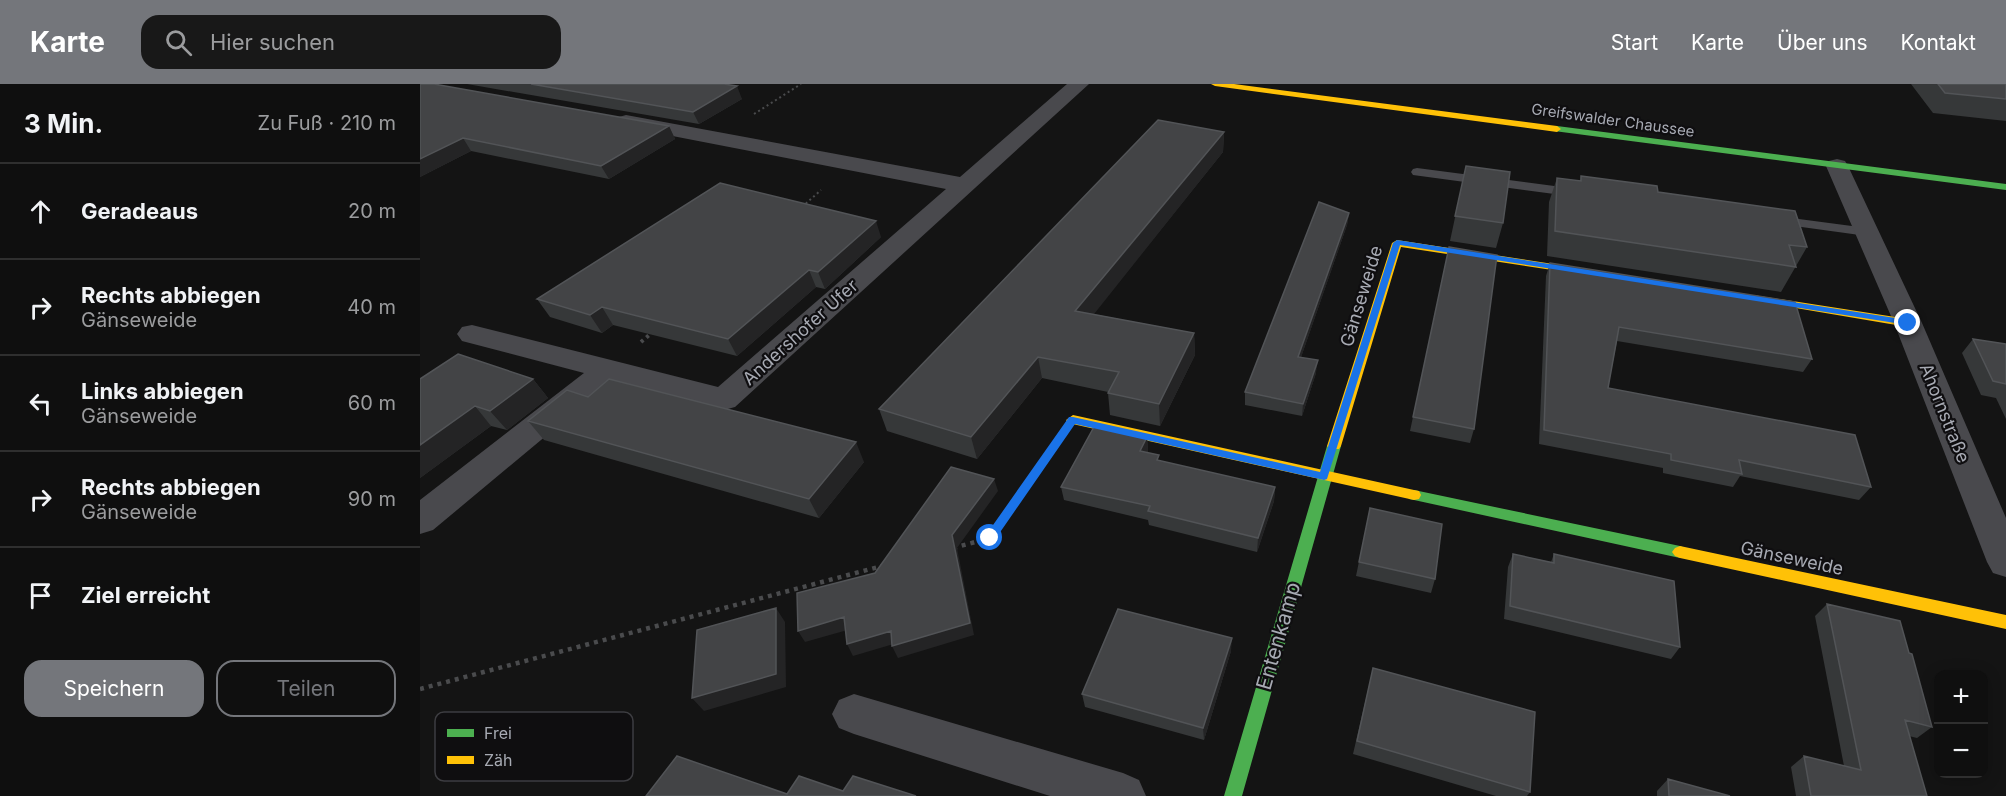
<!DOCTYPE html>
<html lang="de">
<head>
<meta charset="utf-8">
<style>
	:root { --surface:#0f0f0f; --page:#181818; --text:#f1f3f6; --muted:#9b9c9e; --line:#2f2f2f; --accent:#74767b }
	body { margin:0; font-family:Inter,sans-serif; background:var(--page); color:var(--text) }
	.controls { position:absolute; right:18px; bottom:18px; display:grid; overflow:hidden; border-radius:12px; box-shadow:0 3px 15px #0003 }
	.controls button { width:54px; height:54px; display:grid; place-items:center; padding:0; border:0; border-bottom:2px solid var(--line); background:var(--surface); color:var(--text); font:30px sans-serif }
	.stop { position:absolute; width:18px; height:18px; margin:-14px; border:4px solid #1a73e8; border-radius:50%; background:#fff }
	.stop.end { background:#1a73e8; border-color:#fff; box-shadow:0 2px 6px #0008 }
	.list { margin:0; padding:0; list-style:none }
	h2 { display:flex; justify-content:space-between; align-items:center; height:78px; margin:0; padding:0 24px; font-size:26px }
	h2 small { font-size:20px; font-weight:400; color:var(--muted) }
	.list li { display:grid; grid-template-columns:39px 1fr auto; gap:18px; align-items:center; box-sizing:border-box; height:96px; padding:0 24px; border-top:2px solid var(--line) }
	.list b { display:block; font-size:22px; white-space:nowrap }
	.list p { margin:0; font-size:20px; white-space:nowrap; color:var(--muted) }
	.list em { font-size:20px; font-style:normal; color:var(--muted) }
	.actions { display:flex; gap:12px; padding:18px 24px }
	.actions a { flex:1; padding:14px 0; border:2px solid var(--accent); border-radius:18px; text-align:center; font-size:21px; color:var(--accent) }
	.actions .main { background:var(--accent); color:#fff }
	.icon { flex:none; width:33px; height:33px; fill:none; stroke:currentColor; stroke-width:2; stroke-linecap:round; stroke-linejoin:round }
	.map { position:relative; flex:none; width:1586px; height:712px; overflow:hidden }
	header { display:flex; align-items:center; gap:36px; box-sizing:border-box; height:84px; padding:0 30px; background:var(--accent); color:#fff }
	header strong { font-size:28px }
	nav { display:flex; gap:33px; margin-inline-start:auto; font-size:21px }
	.search { width:420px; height:54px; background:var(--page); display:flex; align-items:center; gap:15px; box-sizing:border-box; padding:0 21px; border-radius:18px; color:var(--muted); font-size:22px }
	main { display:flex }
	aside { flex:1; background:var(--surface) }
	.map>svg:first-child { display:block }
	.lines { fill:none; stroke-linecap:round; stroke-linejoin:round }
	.path-far2 { stroke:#4a4b4d; stroke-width:2; stroke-dasharray:2 3; stroke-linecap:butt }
	.path-far1 { stroke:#4a4b4d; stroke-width:4; stroke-dasharray:3 4; stroke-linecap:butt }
	.path { stroke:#4a4b4d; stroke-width:4.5; stroke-dasharray:4 5; stroke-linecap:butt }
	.lane { fill:#49494d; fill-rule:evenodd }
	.street { fill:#49494d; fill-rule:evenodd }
	.fast { fill:#4caf50; fill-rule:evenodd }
	.slow { fill:#ffc107; fill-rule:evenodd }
	.wall { fill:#363839 }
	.shaded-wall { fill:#242425 }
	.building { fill:#434446; stroke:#525457; stroke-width:1.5 }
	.route { fill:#1a73e8 }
	.labels { text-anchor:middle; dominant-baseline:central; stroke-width:4.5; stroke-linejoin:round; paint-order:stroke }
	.far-street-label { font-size:15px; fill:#a7aab3; stroke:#0f0e10 }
	.street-label { font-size:18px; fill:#a7aab3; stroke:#0f0e10 }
	.near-street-label { font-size:21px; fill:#a7aab3; stroke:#0f0e10 }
	.key { fill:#0f0e10; stroke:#3d3d41; stroke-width:1.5 }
	.key-label { font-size:16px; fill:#a7aab3 }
</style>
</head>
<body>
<header>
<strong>Karte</strong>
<div class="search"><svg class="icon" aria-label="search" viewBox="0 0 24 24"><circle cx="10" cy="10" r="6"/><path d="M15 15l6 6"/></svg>Hier suchen</div>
<nav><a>Start</a><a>Karte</a><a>Über uns</a><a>Kontakt</a></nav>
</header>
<main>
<aside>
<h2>3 Min.<small>Zu Fuß · 210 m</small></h2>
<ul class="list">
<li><svg class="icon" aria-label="ahead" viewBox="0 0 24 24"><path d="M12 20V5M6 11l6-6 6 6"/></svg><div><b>Geradeaus</b></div><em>20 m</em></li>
<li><svg class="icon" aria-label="right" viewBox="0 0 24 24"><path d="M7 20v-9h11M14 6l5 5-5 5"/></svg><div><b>Rechts abbiegen</b><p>Gänseweide</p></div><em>40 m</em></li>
<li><svg class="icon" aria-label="left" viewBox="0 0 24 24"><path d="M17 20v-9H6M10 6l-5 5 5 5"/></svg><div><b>Links abbiegen</b><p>Gänseweide</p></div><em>60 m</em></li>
<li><svg class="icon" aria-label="right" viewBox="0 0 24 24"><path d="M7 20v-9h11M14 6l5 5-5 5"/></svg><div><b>Rechts abbiegen</b><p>Gänseweide</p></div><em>90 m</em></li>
<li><svg class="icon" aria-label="arrive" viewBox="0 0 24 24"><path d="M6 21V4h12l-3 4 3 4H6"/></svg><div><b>Ziel erreicht</b></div></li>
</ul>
<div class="actions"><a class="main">Speichern</a><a>Teilen</a></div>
</aside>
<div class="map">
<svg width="1586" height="712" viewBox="0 0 1586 712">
	<rect width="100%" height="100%" fill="#141414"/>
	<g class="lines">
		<path class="path-far2" d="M334,30L381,0
			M382,123L401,106"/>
		<path class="path-far1" d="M221,258L234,247
			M603,406L633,364"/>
		<path class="path" d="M533,464L570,454L605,405
			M0,605L462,482"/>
		<path class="lane" d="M997,84L1157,105L1164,109L1157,113L993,91L991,88L993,85Z
			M1357,132L1447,144L1454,148L1447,152L1352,139L1350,136L1352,133Z"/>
		<path class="street" d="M647,0H669L315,323L304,326L193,296L13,446L0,450V416L164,289L42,257L37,250L42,243L52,241L298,303L526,105L206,43L199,41L195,37L199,33L206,31L540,93Z
			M1417,75L1425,77L1428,82L1502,239L1586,434V493L1573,489L1567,478L1474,239L1406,82L1409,77Z
			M434,610L703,689L719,696L726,712H630L434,650L419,644L412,630L419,616Z"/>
		<path class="fast" d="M1137,42L1586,100V106L1134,47L1133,45Z
			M914,357L921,362L822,712H804L907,362Z
			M994,406L1260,462L1265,464L1268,468L1265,472L1260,474L994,416L989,415L987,411L989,407Z"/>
		<path class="slow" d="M791,0H814L1137,42L1141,45L1137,48L795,2Z
			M977,156L1172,186L1177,189L1172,192L981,163L921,362L919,365H909L907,362L972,159Z
			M1333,211L1488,235L1494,239L1488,243L1329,216V212Z
			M653,331L994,406L999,407L1001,411L999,415L994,416L648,339L646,336Z
			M1260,462L1586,531V545L1260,474L1255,472L1252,468L1255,464Z"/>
	</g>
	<path class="wall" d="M0,0L249,42L255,55L189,95L51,67L0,93Z
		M47,0H304L322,15L279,40Z
		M1491,0H1586V37L1513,29Z
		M804,48L803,68L673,230L774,249L775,271L740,342L690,331L688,309V308L622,294L557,375L467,347L459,325Z
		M1046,82L1083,139L1076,164L1030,157Z
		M1161,92L1238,108L1387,163L1361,208L1127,172L1129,118L1137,94L1160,97Z
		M929,129L927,141L881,273L896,289L882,332L825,321V308Z
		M461,153L405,205L396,203L317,272L193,241L182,249L130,233L117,215Z
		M1029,163L1054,345L1050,359L990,347Z
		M1130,179L1392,275L1383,288L1197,257L1188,304L1451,403L1439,416L1320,392L1313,403L1243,389V384L1119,360L1126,192Z
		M1553,255L1586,260V335L1576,314L1561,311L1542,269Z
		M0,295H113L128,314L87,346L71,342L0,394Z
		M168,313L444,378L399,434L124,356L108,337Z
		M727,353L728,367L727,369L739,377L855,403L854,417L837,468L729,441L728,436L644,416L641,403Z
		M950,424L1015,495L1011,509L936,492Z
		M1093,470L1131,478L1134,470L1260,563L1251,575L1084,535L1088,483Z
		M1407,520L1489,569L1512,643L1497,654L1489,652L1507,712H1376L1371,683L1384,672L1424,682L1395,532Z
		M811,567L784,656L665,623L662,610Z
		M953,584L1110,708L1107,712H1076L933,670Z
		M1248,695L1310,712H1237V707Z"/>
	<path class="shaded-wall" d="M317,2L322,15L279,40L273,28Z
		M249,42L255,55L189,95L181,82Z
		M804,48L803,68L659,249L655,227Z
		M43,54L51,67L0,93V75Z
		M929,129L927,141L877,285L878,273Z
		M456,137L461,153L405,205L398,188Z
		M389,186L396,203L317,272L308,255Z
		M182,223L193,241L182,249L170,231Z
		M774,249L775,271L740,342L739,320Z
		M618,273L622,294L557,375L551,353Z
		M898,276L896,289L882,332L883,320Z
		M113,295L128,314L87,346L70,327Z
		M55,322L71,342L0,394V361Z
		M727,353L728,367L721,381L720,367Z
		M436,358L444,378L399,434L389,415Z
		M574,395L578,407L537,464L554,551L478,574L472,562L532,451Z
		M855,403L854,417L837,468L838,454Z
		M356,524L365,538L366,603L284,627L272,614Z
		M424,533L431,545L385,558L378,547Z
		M471,547L477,559L433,572L427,560Z
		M812,554L811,567L784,656L783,644Z"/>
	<path class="building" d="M0,0H14L249,42L181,82L43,54L0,75Z
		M111,0H304L317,2L273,28Z
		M1518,0H1586V15L1525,9Z
		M738,36L804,48L655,227L774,249L739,320L688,309L699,288L618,273L551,353L459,325Z
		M1046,82L1090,88L1083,139L1035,132Z
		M1161,92L1237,102L1238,108L1375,127L1387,163L1369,161L1376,183L1135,147L1137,94L1161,97Z
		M300,99L456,137L398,188L389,186L308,255L182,223L170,231L117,215Z
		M899,118L929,129L878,273L898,276L883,320L825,308Z
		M1029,163L1077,171L1054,345L993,333Z
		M1130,179L1375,218L1392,275L1199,243L1188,304L1435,351L1451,403L1319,376L1322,390L1251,376V370L1124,346Z
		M1553,255L1586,260V300L1573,297Z
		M38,270L113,295L70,327L55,322L0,361V295Z
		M189,295L436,358L389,415L108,337L147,306L168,313Z
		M675,341L727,353L720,367L739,371L737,376L855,403L838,454L728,427L730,422L641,403Z
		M531,383L574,395L532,451L550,539L472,562L471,547L427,560L424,533L378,547L377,509L455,489Z
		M950,424L1022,440L1015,495L939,478Z
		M1093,470L1134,479V470L1254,497L1260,563L1090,522Z
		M1407,520L1480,537L1489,569L1492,570L1512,643L1485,636L1507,712H1391L1384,672L1441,686Z
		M356,524V590L272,614L277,546Z
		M698,525L812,554L783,644L662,610Z
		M953,584L1115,628L1110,708L937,657Z
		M257,672L367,710L379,692L423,707L433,692L496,712H226Z
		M1248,695L1310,712H1249Z"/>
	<path class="route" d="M977,156L1488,236L1492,239L1488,241L980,161L907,395L904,396L655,340L574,457H566V451L649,333H653L900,388L973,159Z"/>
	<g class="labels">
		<g class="far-street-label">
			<text transform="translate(1193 36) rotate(8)">Greifswalder Chaussee</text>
		</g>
		<g class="street-label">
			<text transform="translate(941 212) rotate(-73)">Gänseweide</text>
			<text transform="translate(380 248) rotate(-42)">Andershofer Ufer</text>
			<text transform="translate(1525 329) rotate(68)">Ahornstraße</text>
			<text transform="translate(1372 474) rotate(12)">Gänseweide</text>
		</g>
		<g class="near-street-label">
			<text transform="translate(858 552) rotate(-74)">Entenkamp</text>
		</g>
	</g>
	<rect x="15" y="628" width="198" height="69" rx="9" class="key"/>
	<rect x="27" y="645" width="27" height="8" fill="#4caf50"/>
	<rect x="27" y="672" width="27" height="8" fill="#ffc107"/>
	<g class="key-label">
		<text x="64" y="655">Frei</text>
		<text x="64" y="682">Zäh</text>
	</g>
</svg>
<div class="controls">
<button>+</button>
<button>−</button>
</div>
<div class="stop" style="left:570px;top:454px"></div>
<div class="stop end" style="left:1488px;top:239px"></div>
</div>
</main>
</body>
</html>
